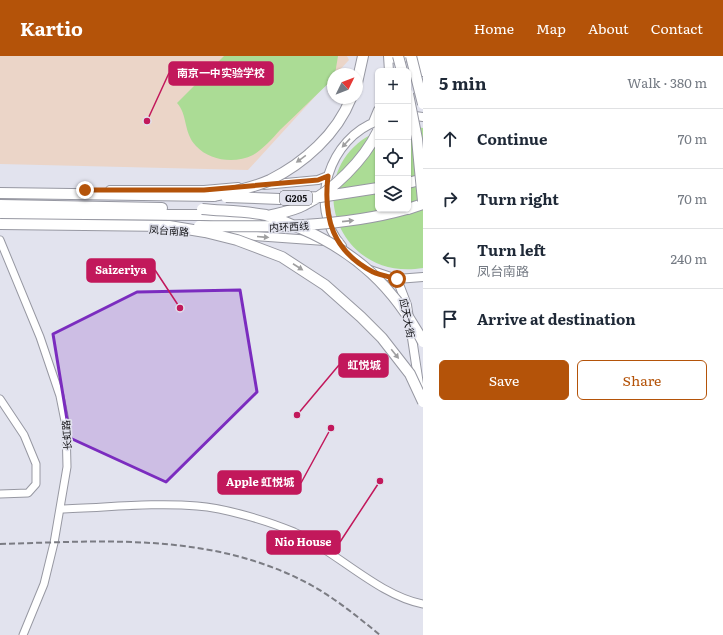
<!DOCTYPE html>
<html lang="en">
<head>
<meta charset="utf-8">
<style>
	:root { --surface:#fff; --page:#f2f2f3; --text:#1f2937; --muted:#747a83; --line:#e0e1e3; --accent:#b45309 }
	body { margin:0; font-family:Literata,"Noto Sans SC",serif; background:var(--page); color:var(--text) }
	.controls { position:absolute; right:12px; top:12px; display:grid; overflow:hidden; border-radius:6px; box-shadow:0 1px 3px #0004 }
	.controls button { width:36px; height:36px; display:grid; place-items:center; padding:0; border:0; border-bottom:1px solid var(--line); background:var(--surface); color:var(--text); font:20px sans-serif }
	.compass { position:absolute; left:327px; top:12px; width:36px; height:36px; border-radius:50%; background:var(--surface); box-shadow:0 1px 3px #0004; rotate:47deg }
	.stop { position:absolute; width:12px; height:12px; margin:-9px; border:3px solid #b45309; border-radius:50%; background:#fff }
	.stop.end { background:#b45309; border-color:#fff; box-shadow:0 1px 4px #0008 }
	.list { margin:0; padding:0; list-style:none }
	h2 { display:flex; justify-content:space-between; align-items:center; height:52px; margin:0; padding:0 16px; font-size:17px }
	h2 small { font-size:13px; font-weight:400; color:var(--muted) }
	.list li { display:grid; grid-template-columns:26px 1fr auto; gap:12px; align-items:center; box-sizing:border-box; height:60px; padding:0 16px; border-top:1px solid var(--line) }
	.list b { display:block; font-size:15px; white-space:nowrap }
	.list p { margin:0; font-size:13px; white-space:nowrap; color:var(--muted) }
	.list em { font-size:13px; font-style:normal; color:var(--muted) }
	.actions { display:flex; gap:8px; padding:12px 16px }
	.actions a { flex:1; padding:9px 0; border:1px solid var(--accent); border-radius:6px; text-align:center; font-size:14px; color:var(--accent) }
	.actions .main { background:var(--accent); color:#fff }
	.icon { flex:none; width:22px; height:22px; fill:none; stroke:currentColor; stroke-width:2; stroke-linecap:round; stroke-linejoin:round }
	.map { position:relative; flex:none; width:423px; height:579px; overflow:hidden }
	header { display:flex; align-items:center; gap:24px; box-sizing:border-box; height:56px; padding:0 20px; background:var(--accent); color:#fff }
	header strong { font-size:19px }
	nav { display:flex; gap:22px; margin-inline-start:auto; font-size:14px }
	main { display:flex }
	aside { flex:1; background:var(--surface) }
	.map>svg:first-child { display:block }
	.education { fill:#ebd5c8 }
	.green { fill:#abdc95 }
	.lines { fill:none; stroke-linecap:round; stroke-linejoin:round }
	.minor-casing { stroke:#9798a2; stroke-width:9 }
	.major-casing { stroke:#9798a2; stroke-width:10 }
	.highway-casing { stroke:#9798a2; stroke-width:12 }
	.minor { stroke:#fff; stroke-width:7 }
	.major { stroke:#fff; stroke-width:8 }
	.highway { stroke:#fff; stroke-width:10 }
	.rail { stroke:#7b7c83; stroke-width:2; stroke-dasharray:6 3; stroke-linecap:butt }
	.highway-bridge-casing { stroke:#9798a2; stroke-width:12; stroke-linecap:butt }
	.highway-bridge { stroke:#fff; stroke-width:10 }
	.oneway { fill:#9f9fa0 }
	.route { stroke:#b45309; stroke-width:5 }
	.marked { fill:#7b2cbf; fill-opacity:0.2; stroke:#7b2cbf; stroke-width:3; stroke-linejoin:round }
	.labels { text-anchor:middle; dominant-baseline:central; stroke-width:3.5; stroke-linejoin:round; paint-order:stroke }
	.shield { fill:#e2e3ee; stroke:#4e4f54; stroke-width:1 }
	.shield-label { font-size:9px; font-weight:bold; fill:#0f0f12 }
	.street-label { font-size:10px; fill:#0f0f12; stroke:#e2e3ee }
	.leader { fill:none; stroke:#c2185b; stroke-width:1.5 }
	.callout-dot { fill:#c2185b; stroke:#e2e3ee; stroke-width:1.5 }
	.callout { fill:#c2185b; stroke:#c2185b; stroke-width:1.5 }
	.callout-label { font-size:11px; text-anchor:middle; font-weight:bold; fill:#fff }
</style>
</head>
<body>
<header>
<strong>Kartio</strong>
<nav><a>Home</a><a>Map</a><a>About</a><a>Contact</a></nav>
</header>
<main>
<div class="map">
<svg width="423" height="579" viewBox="0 0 423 579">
	<rect width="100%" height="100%" fill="#e2e3ee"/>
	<path class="education" d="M0,0H347L349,4L336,18H333V21L248,114L0,108Z"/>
	<path class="green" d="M224,0H338L335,18H333V23C315,40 298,57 280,74C272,83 263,93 253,99C235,108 210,105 196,90C183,76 188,59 177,47Z
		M408,70L423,72V212C333,227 298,110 378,75V153H408Z"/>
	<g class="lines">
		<g class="minor-casing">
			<path id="minor" d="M0,184L40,281L60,340L66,370L67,411L54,487L44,528L23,579
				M0,343L24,379L36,408V428L28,437L0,438
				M60,453C103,452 154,446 197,450C225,452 268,465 294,476C336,495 379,540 423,548"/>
		</g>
		<g class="major-casing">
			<path id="major" d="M388,0L389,15
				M420,0L423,16
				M389,3L421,0
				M408,59L423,61
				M373,66L378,54
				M264,129L318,124L328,120
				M110,134H204L238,131
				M228,178L339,186
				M342,190C306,150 330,81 378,65
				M370,214L397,223L423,221
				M397,223L407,249L420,335"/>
		</g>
		<g class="highway-casing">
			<path id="highway" d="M357,27L363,0
				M408,127L423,123
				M0,137L214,140
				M0,149L162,152
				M408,153L423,148
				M0,158L200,159L257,163"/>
		</g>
		<use href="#minor" class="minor"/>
		<use href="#major" class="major"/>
		<use href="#highway" class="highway"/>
		<path class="rail" d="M0,488C107,485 213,476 311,529C336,543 358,561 380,579"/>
		<g class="highway-bridge-casing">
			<path id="highway-bridge" d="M398,0L402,15
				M411,0L423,48
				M408,38L417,83L423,145
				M214,140C232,136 253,132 270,124C304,107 337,78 351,42
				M226,141L280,143L320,141L378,132
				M202,153C222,155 245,155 266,159C277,162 289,168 300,172C356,196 394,231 423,286
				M268,160C280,157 293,155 304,149C333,135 364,104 378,75
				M0,168L169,170L205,176L237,184L282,201L325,229L361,261L382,282L410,318L423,346
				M199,170C269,171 339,172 407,153"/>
		</g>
		<use href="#highway-bridge" class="highway-bridge"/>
	</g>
	<defs><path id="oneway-solid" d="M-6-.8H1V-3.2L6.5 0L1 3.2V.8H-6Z"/></defs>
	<g class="oneway">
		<use href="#oneway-solid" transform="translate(346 87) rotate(133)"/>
		<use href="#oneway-solid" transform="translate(301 103) rotate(144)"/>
		<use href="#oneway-solid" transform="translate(348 165) rotate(-6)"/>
		<use href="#oneway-solid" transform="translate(263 181) rotate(5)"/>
		<use href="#oneway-solid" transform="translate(298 211) rotate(33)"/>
		<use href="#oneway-solid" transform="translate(395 298) rotate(51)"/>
	</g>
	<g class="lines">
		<path class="route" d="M85,134H204L318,124L328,120C323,163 333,195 373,216C380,219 390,221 397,223"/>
	</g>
	<path class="marked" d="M240,234L257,336L166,426L70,382L53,278L137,236Z"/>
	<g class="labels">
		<rect class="shield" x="280" y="135" width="32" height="14" rx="3"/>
		<g class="shield-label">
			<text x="296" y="142">G205</text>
		</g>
		<g class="street-label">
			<text transform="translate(289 170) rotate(-3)">内环西线</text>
			<text transform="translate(169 174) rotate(4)">凤台南路</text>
			<text transform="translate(408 262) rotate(79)">应天大街</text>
			<text transform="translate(66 379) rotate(-94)">长虹路</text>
		</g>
	</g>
	<path class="leader" d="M147 65L169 17M180 252L155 214M297 359L339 309M331 372L301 427M380 425L340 486"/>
	<g class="callout-dot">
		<circle cx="147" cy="65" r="4"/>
		<circle cx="180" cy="252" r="4"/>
		<circle cx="297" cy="359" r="4"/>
		<circle cx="331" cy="372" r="4"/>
		<circle cx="380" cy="425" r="4"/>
	</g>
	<g class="callout">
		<rect x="169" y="6" width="104" height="23" rx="4"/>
		<rect x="87" y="203" width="68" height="23" rx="4"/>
		<rect x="339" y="298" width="49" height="23" rx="4"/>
		<rect x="218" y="415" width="83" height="23" rx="4"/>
		<rect x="267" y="475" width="73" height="23" rx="4"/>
	</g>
	<g class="callout-label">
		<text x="221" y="21">南京一中实验学校</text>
		<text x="121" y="218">Saizeriya</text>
		<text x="364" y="313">虹悦城</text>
		<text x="260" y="430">Apple 虹悦城</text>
		<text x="303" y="490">Nio House</text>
	</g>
</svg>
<div class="controls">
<button>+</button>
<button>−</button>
<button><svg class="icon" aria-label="locate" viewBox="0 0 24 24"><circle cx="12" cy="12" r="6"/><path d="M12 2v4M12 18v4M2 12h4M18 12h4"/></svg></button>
<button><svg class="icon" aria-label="layers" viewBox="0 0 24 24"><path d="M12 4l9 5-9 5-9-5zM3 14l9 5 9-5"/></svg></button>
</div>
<svg class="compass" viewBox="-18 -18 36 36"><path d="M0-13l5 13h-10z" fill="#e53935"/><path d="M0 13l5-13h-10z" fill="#747a83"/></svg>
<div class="stop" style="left:397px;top:223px"></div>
<div class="stop end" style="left:85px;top:134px"></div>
</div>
<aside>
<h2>5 min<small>Walk · 380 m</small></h2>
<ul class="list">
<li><svg class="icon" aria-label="ahead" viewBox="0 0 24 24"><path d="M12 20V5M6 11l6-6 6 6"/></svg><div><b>Continue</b></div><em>70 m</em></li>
<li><svg class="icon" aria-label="right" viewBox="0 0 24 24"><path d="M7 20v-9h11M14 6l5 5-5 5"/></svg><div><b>Turn right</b></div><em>70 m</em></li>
<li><svg class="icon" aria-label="left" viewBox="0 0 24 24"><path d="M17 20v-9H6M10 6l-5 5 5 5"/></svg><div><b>Turn left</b><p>凤台南路</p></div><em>240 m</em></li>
<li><svg class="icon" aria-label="arrive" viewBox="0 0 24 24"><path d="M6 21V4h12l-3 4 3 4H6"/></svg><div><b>Arrive at destination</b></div></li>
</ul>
<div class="actions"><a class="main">Save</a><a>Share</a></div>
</aside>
</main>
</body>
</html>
